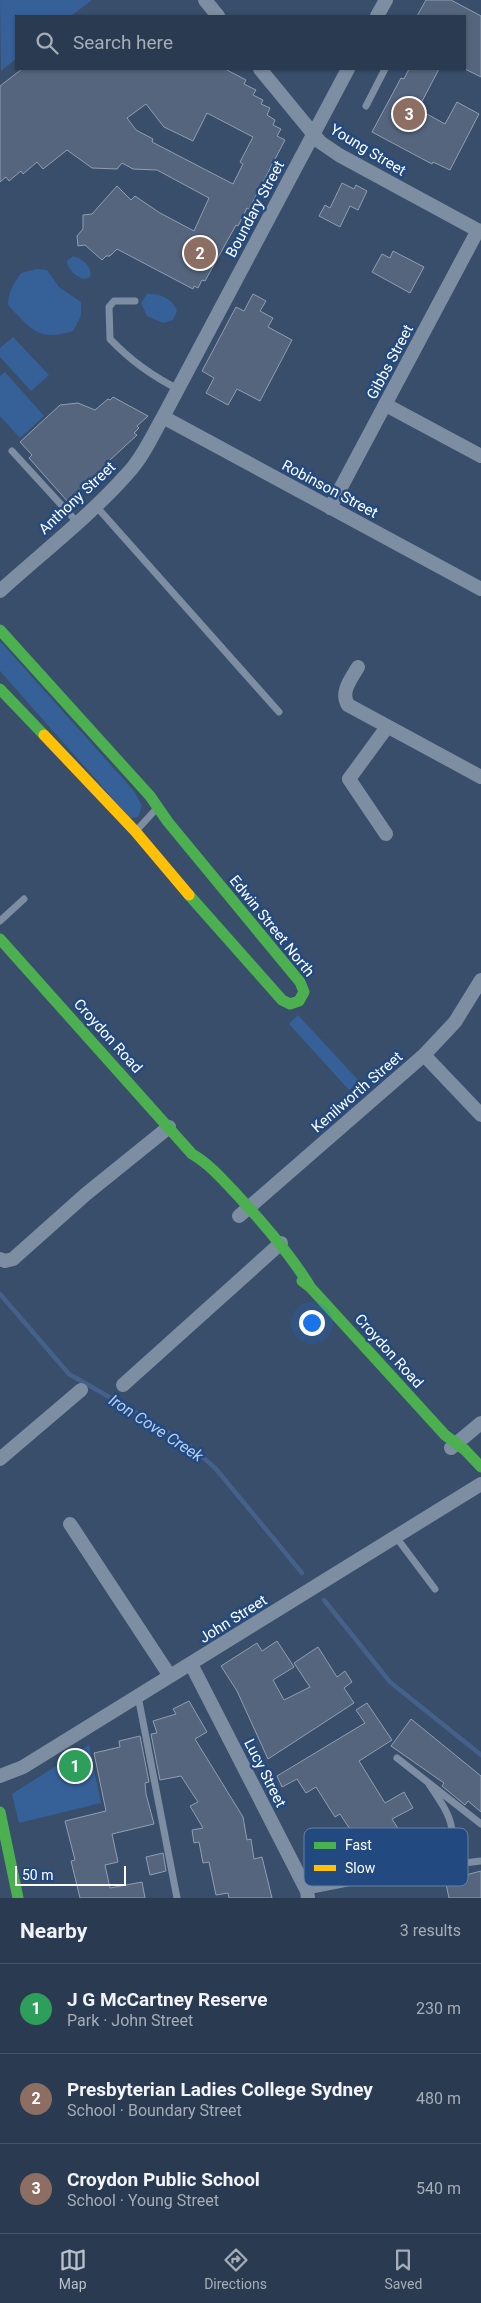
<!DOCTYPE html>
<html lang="en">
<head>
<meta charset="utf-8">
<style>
	:root { --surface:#2a3a50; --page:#324157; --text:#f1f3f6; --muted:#a5adb7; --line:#465467; --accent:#b9c1cb }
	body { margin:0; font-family:Roboto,sans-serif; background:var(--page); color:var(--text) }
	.scale { position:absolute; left:15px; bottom:12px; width:111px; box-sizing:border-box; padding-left:5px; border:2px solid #fff; border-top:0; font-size:14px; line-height:18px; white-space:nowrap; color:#fff; -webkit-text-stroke:4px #224a81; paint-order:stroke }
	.you { position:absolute; left:311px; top:1322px; width:18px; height:18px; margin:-12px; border:4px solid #fff; border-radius:50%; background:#1a73e8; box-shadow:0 0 0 8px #1a73e833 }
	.badge { display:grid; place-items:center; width:32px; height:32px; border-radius:50%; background:var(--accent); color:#fff; font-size:16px; font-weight:700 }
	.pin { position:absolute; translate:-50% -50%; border:2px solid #fff; box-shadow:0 1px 5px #0006 }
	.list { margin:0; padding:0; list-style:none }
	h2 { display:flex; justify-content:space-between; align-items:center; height:65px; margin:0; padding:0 20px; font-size:21px }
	h2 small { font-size:16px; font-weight:400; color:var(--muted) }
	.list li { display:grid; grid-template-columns:32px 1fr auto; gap:15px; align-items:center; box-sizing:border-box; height:90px; padding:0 20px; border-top:1px solid var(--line) }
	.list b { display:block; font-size:19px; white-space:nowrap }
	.list p { margin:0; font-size:16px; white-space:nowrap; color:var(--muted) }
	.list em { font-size:16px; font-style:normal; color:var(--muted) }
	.icon { flex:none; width:28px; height:28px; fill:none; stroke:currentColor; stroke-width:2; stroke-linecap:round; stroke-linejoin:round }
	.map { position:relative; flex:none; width:481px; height:1898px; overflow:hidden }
	.search { position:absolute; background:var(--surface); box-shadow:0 1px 4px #0004; left:15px; right:15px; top:15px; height:55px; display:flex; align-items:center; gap:12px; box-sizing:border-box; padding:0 18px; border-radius:0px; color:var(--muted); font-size:19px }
	.sheet { height:335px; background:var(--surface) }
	nav { display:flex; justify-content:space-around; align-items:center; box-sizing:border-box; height:70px; border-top:1px solid var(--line); background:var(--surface); font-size:14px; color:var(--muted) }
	nav a { display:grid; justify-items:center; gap:2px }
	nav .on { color:var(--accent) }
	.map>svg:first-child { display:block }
	.green { fill:#366098 }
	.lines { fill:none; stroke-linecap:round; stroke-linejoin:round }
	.stream { stroke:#456189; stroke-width:4.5 }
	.building { fill:#54657d; stroke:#919eb0; fill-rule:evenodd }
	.lane { stroke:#7e8ea2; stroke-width:7 }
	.street { stroke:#7e8ea2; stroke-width:14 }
	.fast { stroke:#4caf50; stroke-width:11 }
	.slow { stroke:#ffc107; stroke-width:11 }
	.labels { text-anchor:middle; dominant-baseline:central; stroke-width:5; stroke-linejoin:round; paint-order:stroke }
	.street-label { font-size:15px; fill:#fff; stroke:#224a81 }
	.water-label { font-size:16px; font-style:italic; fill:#b4ceef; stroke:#224a81 }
	.key { fill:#224a81; stroke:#6480a7; stroke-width:1 }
	.key-label { font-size:14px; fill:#fff }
</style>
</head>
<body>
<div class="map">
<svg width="481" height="1898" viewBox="0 0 481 1898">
	<rect width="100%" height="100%" fill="#384e6b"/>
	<path class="green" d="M0,0H92L71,16H16V59L1,71Z
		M73,256C82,259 93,266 90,277L84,279C76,277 68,270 67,261Z
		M37,269L47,270L59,287L81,302V316L73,331C38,342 31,329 8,305C8,292 14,283 21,273Z
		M147,294C160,293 173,299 177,311L173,320L163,323L147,316L141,303Z
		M13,337L49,375L31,391L0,357V348Z
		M5,372L44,416L20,438L0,416V376Z
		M0,641L134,791L142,806L138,817L130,818L0,671Z
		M298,1015L359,1081L349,1090L289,1024Z
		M89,1745L101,1803L19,1823L12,1794Z"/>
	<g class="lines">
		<path class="stream" d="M0,1294L69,1374L125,1406L194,1449L216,1469L302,1573
			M324,1600L390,1682L481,1755"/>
	</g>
	<path class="building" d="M426,0H451L481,16V77L465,69V16H417Z
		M22,69H225L246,80L244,84L256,90L253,95L263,100L261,104L270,108L267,115L275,120L273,125L281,129L277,136L285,140L249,209L247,208L238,226L236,225L205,281L202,280L198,288L194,286L193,289L117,249L110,256H106L102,260L85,245L78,246L77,236L83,229V215L92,214L117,186L131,200L135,196L160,213L194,231L209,198L157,170L133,169L122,163L117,169L92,168L67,150L43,169L37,162L23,174L21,171L9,181L6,177L0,182V86ZM146,104L164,127L193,141L207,113L253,137L240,162L243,164L233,184L152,142L153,139L136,130L127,118Z
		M409,69H439L418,109L445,124L457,102L479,114L450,170L433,162L432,164L372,132L401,78L404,79Z
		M342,183L354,189L356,185L367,191L358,210L350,206L340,227L319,216L325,205L330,208Z
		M393,251L424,267L410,293L372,272L382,254L390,258Z
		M253,294L266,301L260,311L273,318L268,327L292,340L260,401L237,389L228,405L206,393L214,378L202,371L236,307L244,311Z
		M113,397L148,416L137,426L139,428L134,433L137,435L110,460L112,462L68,502L29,458L32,455L20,442L60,405L78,403L95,410L108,399L110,400Z
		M277,1641L294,1667L273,1680L284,1700L310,1687L294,1663L318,1647L337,1677L345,1671L352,1682L344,1688L354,1703L268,1759L237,1691L221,1666L257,1643L262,1651Z
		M189,1701L207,1732L195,1739L243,1817L247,1840L251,1839L254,1859L262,1857L272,1898H229L228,1893L216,1895L209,1862L203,1863L199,1842L194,1843L192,1830L203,1828L190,1806L198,1802L181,1776L160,1780L151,1734L157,1733L153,1721L176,1714L173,1709Z
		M367,1703L392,1740L359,1761L385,1803L404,1792L413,1808L392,1819L415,1855L402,1858L397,1839L369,1858L340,1814L335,1817L316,1787L306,1793L297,1779L282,1787L277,1776L365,1723L356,1710Z
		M411,1719L481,1776V1812L468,1801L465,1805L442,1786L444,1783L391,1746Z
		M140,1736L149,1782L145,1783L146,1794L154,1824L112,1834L118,1862L105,1865L110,1888L142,1882L145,1898H80L71,1861L75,1860L65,1821L106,1811L94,1753L120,1747L119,1741Z
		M163,1853L166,1871L150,1875L146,1857Z
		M481,1871V1898H449L446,1884L455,1882L454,1878Z"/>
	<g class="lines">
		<path class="lane" d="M366,106L385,69
			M135,301H114L109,307L110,339C130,360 152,376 178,389
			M12,451L77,522
			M95,505L279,712
			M137,830L157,808
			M0,921L24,899
			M396,1537L435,1589
			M138,1696L177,1898
			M397,1758L481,1824
			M432,1867L481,1861
			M307,1891L429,1867C468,1840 450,1815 429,1784"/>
		<path class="street" d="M205,0L218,16
			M377,16L386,0
			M260,69L320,142L339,155L481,232
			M386,405L481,456
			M163,417L481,589
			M330,508L478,230
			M0,591C43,552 90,516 128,473C143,457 152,436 163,417L348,69
			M358,667C351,679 340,692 348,705L481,777
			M386,834L349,779L387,727
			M424,1055L481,1115
			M239,1216L424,1055L455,1022L481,980
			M0,1259L5,1261L13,1259L86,1194L169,1127
			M123,1385L281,1243
			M451,1448L481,1423
			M0,1459L81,1390
			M70,1524L170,1676
			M191,1664L307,1891L308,1898
			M0,1776L23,1767L481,1484"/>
		<path class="fast" d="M0,630L150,796L168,822L300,982L304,992L299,1001L290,1004L282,1000L189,895
			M0,689L44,735
			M0,939L192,1154C211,1165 225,1182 240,1198C266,1226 291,1255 311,1288
			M302,1281L311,1288L445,1435L465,1450L481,1467
			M0,1812L18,1898"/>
		<path class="slow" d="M44,735L135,831L189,895"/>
	</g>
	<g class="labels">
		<g class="street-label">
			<text transform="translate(368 150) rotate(31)">Young Street</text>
			<text transform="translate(255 209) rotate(-62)">Boundary Street</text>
			<text transform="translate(390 362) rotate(-62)">Gibbs Street</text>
			<text transform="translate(330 489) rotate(28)">Robinson Street</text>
			<text transform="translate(77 498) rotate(-43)">Anthony Street</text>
			<text transform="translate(272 926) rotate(51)">Edwin Street North</text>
			<text transform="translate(108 1036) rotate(48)">Croydon Road</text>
			<text transform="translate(357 1092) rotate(-41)">Kenilworth Street</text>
			<text transform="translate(389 1351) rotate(48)">Croydon Road</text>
			<text transform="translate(233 1619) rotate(-32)">John Street</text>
			<text transform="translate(265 1773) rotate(63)">Lucy Street</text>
		</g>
		<g class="water-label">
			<text transform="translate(156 1428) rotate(33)">Iron Cove Creek</text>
		</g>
	</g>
	<rect x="304" y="1828" width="164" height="58" rx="8" class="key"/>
	<rect x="314" y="1842" width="22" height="7" fill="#4caf50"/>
	<rect x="314" y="1865" width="22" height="6" fill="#ffc107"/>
	<g class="key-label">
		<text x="345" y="1850">Fast</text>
		<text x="345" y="1873">Slow</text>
	</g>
</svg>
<div class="scale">50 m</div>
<div class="you"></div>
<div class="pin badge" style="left:75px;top:1766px;background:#2e9e5b">1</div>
<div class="pin badge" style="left:200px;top:253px;background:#8d6e63">2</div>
<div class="pin badge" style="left:409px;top:114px;background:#8d6e63">3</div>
<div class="search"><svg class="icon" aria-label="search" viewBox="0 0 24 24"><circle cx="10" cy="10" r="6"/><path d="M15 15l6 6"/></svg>Search here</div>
</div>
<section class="sheet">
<h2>Nearby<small>3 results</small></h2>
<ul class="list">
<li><span class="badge" style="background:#2e9e5b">1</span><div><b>J G McCartney Reserve</b><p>Park · John Street</p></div><em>230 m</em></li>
<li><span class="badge" style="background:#8d6e63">2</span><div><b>Presbyterian Ladies College Sydney</b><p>School · Boundary Street</p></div><em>480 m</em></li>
<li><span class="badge" style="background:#8d6e63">3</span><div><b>Croydon Public School</b><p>School · Young Street</p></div><em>540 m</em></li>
</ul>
</section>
<nav>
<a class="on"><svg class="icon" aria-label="map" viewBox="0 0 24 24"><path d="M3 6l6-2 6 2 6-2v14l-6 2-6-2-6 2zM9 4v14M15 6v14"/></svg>Map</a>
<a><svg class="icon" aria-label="directions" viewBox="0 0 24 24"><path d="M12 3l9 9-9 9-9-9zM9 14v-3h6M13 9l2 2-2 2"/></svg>Directions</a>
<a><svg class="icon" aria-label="saved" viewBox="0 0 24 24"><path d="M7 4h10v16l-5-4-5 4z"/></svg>Saved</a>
</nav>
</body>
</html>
